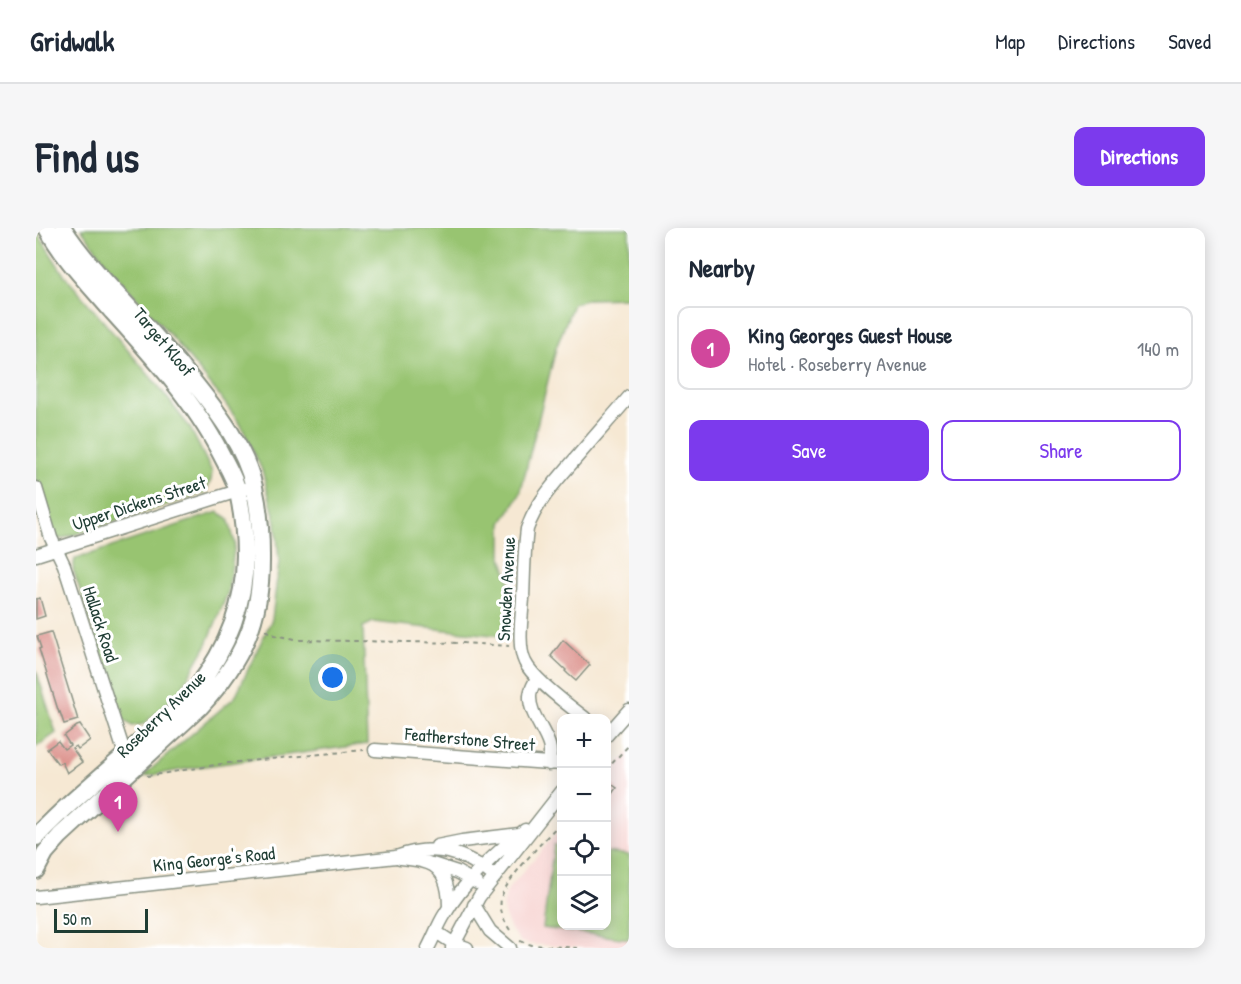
<!DOCTYPE html>
<html lang="en">
<head>
<meta charset="utf-8">
<style>
	:root { --surface:#fff; --page:#f6f6f7; --text:#1f2937; --muted:#747a83; --line:#e0e1e3; --accent:#7c3aed }
	body { margin:0; font-family:"Patrick Hand",sans-serif; background:var(--page); color:var(--text) }
	.controls { position:absolute; right:18px; bottom:18px; display:grid; overflow:hidden; border-radius:12px; box-shadow:0 3px 15px #0003 }
	.controls button { width:54px; height:54px; display:grid; place-items:center; padding:0; border:0; border-bottom:2px solid var(--line); background:var(--surface); color:var(--text); font:30px sans-serif }
	.scale { position:absolute; left:18px; bottom:15px; width:94px; box-sizing:border-box; padding-left:6px; border:3px solid #1f3d34; border-top:0; font-size:16px; line-height:21px; white-space:nowrap; color:#1f3d34; -webkit-text-stroke:4px #fff; paint-order:stroke }
	.you { position:absolute; left:297px; top:450px; width:21px; height:21px; margin:-15px; border:4px solid #fff; border-radius:50%; background:#1a73e8; box-shadow:0 0 0 9px #1a73e833 }
	.badge { display:grid; place-items:center; width:39px; height:39px; border-radius:50%; background:var(--accent); color:#fff; font-size:20px; font-weight:700 }
	.pin { position:absolute; translate:-50% -50px; filter:drop-shadow(0 2px 3px #0008) }
	.pin::after { content:''; position:absolute; top:32px; width:21px; height:18px; background:inherit; clip-path:polygon(0 0,100% 0,50% 100%) }
	.list { margin:0; padding:0; list-style:none }
	h2 { display:flex; justify-content:space-between; align-items:center; height:78px; margin:0; padding:0 24px; font-size:26px }
	h2 small { font-size:20px; font-weight:400; color:var(--muted) }
	.list li { display:grid; grid-template-columns:39px 1fr auto; gap:18px; align-items:center; box-sizing:border-box; height:84px; margin:0 12px 12px; padding:0 12px; border:2px solid var(--line); border-radius:12px }
	.list b { display:block; font-size:22px; white-space:nowrap }
	.list p { margin:0; font-size:20px; white-space:nowrap; color:var(--muted) }
	.list em { font-size:20px; font-style:normal; color:var(--muted) }
	.actions { display:flex; gap:12px; padding:18px 24px }
	.actions a { flex:1; padding:14px 0; border:2px solid var(--accent); border-radius:12px; text-align:center; font-size:21px; color:var(--accent) }
	.actions .main { background:var(--accent); color:#fff }
	.icon { flex:none; width:33px; height:33px; fill:none; stroke:currentColor; stroke-width:2; stroke-linecap:round; stroke-linejoin:round }
	.map { position:relative; flex:none; width:593px; height:720px; overflow:hidden; border-radius:12px }
	header { display:flex; align-items:center; gap:36px; box-sizing:border-box; height:84px; padding:0 30px; background:var(--surface); border-bottom:2px solid var(--line) }
	header strong { font-size:28px }
	nav { display:flex; gap:33px; margin-inline-start:auto; font-size:21px }
	.intro { display:flex; align-items:center; justify-content:space-between; box-sizing:border-box; height:144px; padding:0 36px }
	h1 { margin:0; font-size:42px }
	.button { padding:15px 27px; border-radius:12px; background:var(--accent); color:#fff; font-size:21px; font-weight:700 }
	main { display:flex; gap:36px; padding:0 36px }
	aside { flex:1; background:var(--surface); border-radius:12px; box-shadow:0 3px 15px #0003 }
	.map>svg:first-child { display:block }
	.built { fill:#f7d0ce }
	.green { fill:#98c471; stroke:#5c8052; stroke-width:1.5 }
	.building { fill:#db8e88 }
	.lines { fill:none; stroke-linecap:round; stroke-linejoin:round }
	.minor-casing { stroke:#8a9284; stroke-width:15 }
	.major-casing { stroke:#8a9284; stroke-width:20 }
	.path { stroke:#8a9284; stroke-width:2; stroke-dasharray:4.5 4.5; stroke-linecap:butt }
	.minor { stroke:#fff; stroke-width:12 }
	.major { stroke:#fff; stroke-width:16 }
	.labels { text-anchor:middle; dominant-baseline:central; stroke-width:6; stroke-linejoin:round; paint-order:stroke }
	.street-label { font-size:18px; fill:#1f3d34; stroke:#fff }
</style>
</head>
<body>
<header>
<strong>Gridwalk</strong>
<nav><a>Map</a><a>Directions</a><a>Saved</a></nav>
</header>
<div class="intro"><h1>Find us</h1><a class="button">Directions</a></div>
<main>
<div class="map">
<svg width="593" height="720" viewBox="0 0 593 720">
	<rect width="100%" height="100%" fill="#fff"/>
	<filter id="ink" filterUnits="userSpaceOnUse"><feTurbulence type="fractalNoise" baseFrequency=".0167" numOctaves="2"/><feDisplacementMap in="SourceGraphic" scale="12" xChannelSelector="R" yChannelSelector="G"/><feConvolveMatrix kernelMatrix="1 2 1 2 8 2 1 2 1" color-interpolation-filters="sRGB"/></filter>
	<filter id="wash" filterUnits="userSpaceOnUse"><feTurbulence type="fractalNoise" baseFrequency=".008" numOctaves="4" result="noise"/><feDisplacementMap in="SourceGraphic" scale="24" xChannelSelector="R" yChannelSelector="G"/><feGaussianBlur stdDeviation="1.35" result="paint"/><feColorMatrix in="noise" values="0 0 0 0 0 0 0 0 0 0 0 0 0 0 0 0 0 1.4 0 .05"/><feComposite in="paint" operator="in"/></filter>
	<g filter="url(#wash)">
		<rect width="100%" height="100%" fill="#f6e8d3"/>
		<path class="built" d="M593,524V720H547L494,716L485,714L475,702L469,688L467,680L470,666L474,659L525,600L526,698H570L571,549Z"/>
		<path class="green" d="M0,0L4,9L28,47L123,159L154,200L176,244L175,252L169,265L25,311L15,310L0,260Z
			M45,0H593V70L553,71L537,76L520,120L484,266L466,295V329L474,355V409L337,394L327,399L331,516L155,540L106,549L199,469L236,391L243,334L240,294L226,242L205,197L183,167L135,108L72,38Z
			M182,284L192,290L199,315L192,364L171,416L144,463L108,496L96,498L87,491L37,341L39,331Z
			M0,442L20,505L0,519Z
			M518,617L525,618L526,698H570L571,624L593,627V711L507,700Z"/>
		<g id="blocks">
			<path class="building" d="M4,370L9,388L0,391V371Z
				M15,404L42,492L28,496L24,484L23,485L3,421L5,420L1,408Z
				M527,412L554,437L540,453L532,446L529,443L530,442L515,428Z
				M44,497L54,512L42,521L40,518L36,520L46,534L31,545L26,534L22,536L11,521L22,513L28,521L34,517L28,508L41,498Z
				M574,555L581,560L576,567L570,564V559Z"/>
		</g>
	</g>
	<g filter="url(#ink)">
		<use href="#blocks" fill-opacity="0" stroke="#8a9284" stroke-width="1.5"/>
		<g class="lines">
			<g class="minor-casing">
				<path id="minor" d="M0,260L15,310L28,337L91,533
					M0,327L208,261
					M501,450C498,456 494,461 494,468C493,485 508,501 513,517C515,523 514,530 513,536
					M549,490C533,478 497,451 489,434C481,418 486,388 487,370C488,347 488,324 491,301C501,273 521,252 541,229C558,209 576,189 593,169
					M570,508L593,482
					M339,522L526,536
					M401,618L426,613L483,606
					M364,630C373,631 383,632 392,635C410,641 413,663 413,679
					M396,636L421,644L441,655
					M0,669L360,629C398,615 428,623 459,649
					M438,677L454,703L474,720
					M400,704L417,715L431,720
					M392,720C398,709 402,697 409,686C426,656 461,623 489,602
					M416,720L443,669L526,563"/>
			</g>
			<g class="major-casing">
				<path id="major" d="M0,609C31,575 70,545 104,514C124,497 144,481 160,461C190,422 209,376 209,327C209,307 206,283 202,264C199,251 191,238 185,226C158,173 115,126 75,82C52,55 28,31 11,0
					M0,642L9,625L24,608L164,479C207,432 226,391 225,327C225,304 223,281 218,259C209,220 184,187 160,157C137,128 113,101 88,74C66,51 44,27 27,0"/>
			</g>
			<path class="path" d="M229,402L239,407L264,412L427,415L473,418
				M570,542L593,517
				M111,548L192,535L328,522
				M474,702C468,693 463,682 465,671C467,654 512,608 526,593
				M484,713L496,717L543,720"/>
			<use href="#minor" class="minor"/>
			<use href="#major" class="major"/>
		</g>
	</g>
	<g class="labels">
		<g class="street-label">
			<text transform="translate(128 114) rotate(50)">Target Kloof</text>
			<text transform="translate(103 275) rotate(-18)">Upper Dickens Street</text>
			<text transform="translate(470 361) rotate(-87)">Snowden Avenue</text>
			<text transform="translate(65 396) rotate(72)">Hallack Road</text>
			<text transform="translate(125 486) rotate(-44)">Roseberry Avenue</text>
			<text transform="translate(434 511) rotate(5)">Featherstone Street</text>
			<text transform="translate(178 631) rotate(-6)">King George's Road</text>
		</g>
	</g>
</svg>
<div class="controls">
<button>+</button>
<button>−</button>
<button><svg class="icon" aria-label="locate" viewBox="0 0 24 24"><circle cx="12" cy="12" r="6"/><path d="M12 2v4M12 18v4M2 12h4M18 12h4"/></svg></button>
<button><svg class="icon" aria-label="layers" viewBox="0 0 24 24"><path d="M12 4l9 5-9 5-9-5zM3 14l9 5 9-5"/></svg></button>
</div>
<div class="scale">50 m</div>
<div class="you"></div>
<div class="pin badge" style="left:82px;top:604px;background:#d1479c">1</div>
</div>
<aside>
<h2>Nearby<small></small></h2>
<ul class="list">
<li><span class="badge" style="background:#d1479c">1</span><div><b>King Georges Guest House</b><p>Hotel · Roseberry Avenue</p></div><em>140 m</em></li>
</ul>
<div class="actions"><a class="main">Save</a><a>Share</a></div>
</aside>
</main>
</body>
</html>
